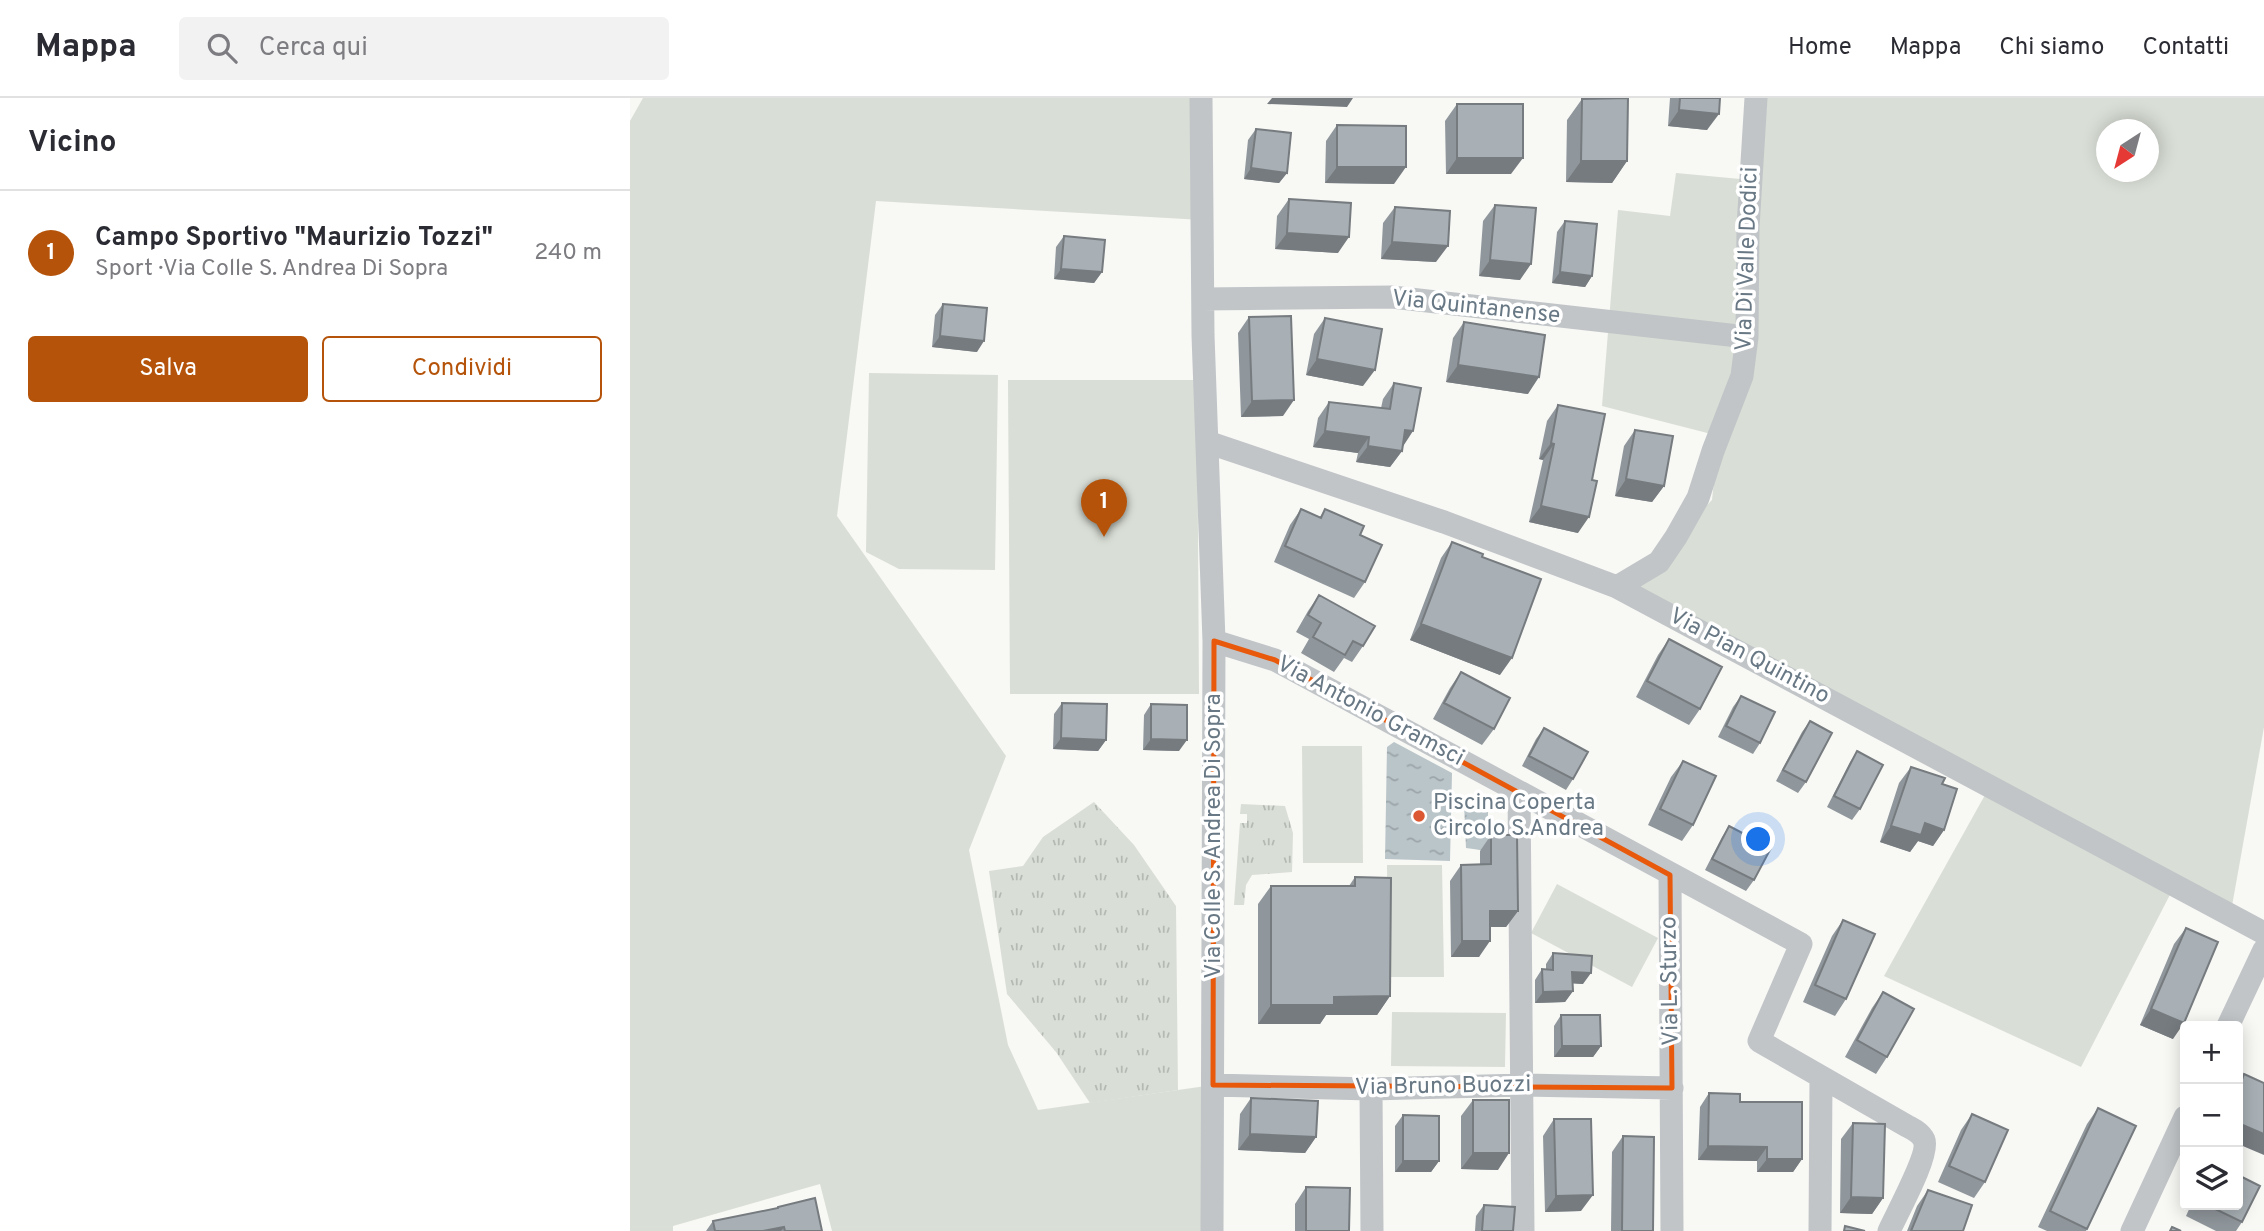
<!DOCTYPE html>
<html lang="it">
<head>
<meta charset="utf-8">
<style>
	:root { --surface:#fff; --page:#f2f2f3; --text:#2b2b33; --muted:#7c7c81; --line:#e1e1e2; --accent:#b45309 }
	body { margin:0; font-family:Overpass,sans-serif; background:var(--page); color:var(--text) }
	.controls { position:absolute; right:21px; bottom:21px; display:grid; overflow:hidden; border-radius:7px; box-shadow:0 4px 18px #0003 }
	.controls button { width:63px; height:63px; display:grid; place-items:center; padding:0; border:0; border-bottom:2px solid var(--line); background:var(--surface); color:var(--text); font:35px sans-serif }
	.compass { position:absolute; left:1466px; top:21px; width:63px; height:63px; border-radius:50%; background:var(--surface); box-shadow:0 4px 18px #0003; rotate:216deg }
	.you { position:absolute; left:1129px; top:742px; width:24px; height:24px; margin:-18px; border:5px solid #fff; border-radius:50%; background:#1a73e8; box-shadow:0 0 0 10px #1a73e833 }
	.badge { display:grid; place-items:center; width:46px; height:46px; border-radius:50%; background:var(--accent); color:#fff; font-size:23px; font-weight:700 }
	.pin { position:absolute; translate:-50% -58px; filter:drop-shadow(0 2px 4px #0008) }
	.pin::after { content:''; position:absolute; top:37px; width:24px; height:21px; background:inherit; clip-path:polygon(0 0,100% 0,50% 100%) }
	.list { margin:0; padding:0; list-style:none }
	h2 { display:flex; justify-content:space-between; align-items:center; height:91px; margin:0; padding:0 28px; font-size:30px }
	h2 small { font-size:23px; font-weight:400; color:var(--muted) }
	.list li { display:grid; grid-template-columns:46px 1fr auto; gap:21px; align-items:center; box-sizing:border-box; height:126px; padding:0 28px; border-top:2px solid var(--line) }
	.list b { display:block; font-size:26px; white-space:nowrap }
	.list p { margin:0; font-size:23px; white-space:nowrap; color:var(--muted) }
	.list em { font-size:23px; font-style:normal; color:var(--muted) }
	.actions { display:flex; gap:14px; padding:21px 28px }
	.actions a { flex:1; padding:16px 0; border:2px solid var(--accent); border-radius:7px; text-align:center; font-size:24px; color:var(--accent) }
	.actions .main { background:var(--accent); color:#fff }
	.icon { flex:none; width:38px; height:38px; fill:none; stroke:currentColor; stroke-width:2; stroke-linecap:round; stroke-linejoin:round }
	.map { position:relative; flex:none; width:1634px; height:1133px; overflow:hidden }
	header { display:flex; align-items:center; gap:42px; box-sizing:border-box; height:98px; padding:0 35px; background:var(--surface); border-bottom:2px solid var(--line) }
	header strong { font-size:33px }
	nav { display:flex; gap:38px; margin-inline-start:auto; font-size:24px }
	.search { width:490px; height:63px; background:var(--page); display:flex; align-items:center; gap:18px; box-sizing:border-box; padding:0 24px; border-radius:7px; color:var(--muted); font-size:26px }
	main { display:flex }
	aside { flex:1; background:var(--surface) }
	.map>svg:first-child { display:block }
	.green { fill:#d9ded6; fill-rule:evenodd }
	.park { fill:url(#park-tufts) }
	.water { fill:url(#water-ripples) }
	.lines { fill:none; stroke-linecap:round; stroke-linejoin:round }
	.street { stroke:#c1c5c8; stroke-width:23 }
	.wall { fill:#90979c }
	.shaded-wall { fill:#767b7f }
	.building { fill:#a8b0b5; stroke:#767b7f; stroke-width:2 }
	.marked { fill:none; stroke:#e8590c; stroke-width:5; stroke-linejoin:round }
	.poi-dot { fill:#db5832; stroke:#fff; stroke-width:2.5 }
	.labels { text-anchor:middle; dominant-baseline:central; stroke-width:7; stroke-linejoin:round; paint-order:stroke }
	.street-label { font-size:23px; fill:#687884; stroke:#fff }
	.poi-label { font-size:23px; fill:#687884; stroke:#fff; text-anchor:start }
</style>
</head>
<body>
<header>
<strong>Mappa</strong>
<div class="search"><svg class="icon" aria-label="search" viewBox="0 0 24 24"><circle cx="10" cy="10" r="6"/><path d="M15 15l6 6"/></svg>Cerca qui</div>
<nav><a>Home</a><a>Mappa</a><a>Chi siamo</a><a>Contatti</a></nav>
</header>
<main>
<aside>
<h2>Vicino<small></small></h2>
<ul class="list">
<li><span class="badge">1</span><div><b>Campo Sportivo &quot;Maurizio Tozzi&quot;</b><p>Sport · Via Colle S. Andrea Di Sopra</p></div><em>240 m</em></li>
</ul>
<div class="actions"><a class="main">Salva</a><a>Condividi</a></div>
</aside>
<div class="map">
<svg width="1634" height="1133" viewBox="0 0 1634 1133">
	<defs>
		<pattern id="park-tufts" width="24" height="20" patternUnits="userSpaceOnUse" patternTransform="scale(1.75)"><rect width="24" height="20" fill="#d9ded6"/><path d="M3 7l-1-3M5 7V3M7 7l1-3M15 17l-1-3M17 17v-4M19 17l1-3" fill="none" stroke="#b4b9b3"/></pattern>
		<pattern id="water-ripples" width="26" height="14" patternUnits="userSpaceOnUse" patternTransform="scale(1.75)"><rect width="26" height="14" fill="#bac5c9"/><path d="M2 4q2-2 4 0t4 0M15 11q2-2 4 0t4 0" fill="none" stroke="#9ba5a9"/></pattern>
	</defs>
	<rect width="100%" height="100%" fill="#f8f8f5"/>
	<path class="green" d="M13,0H571L572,122L246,103L207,418L376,658L339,752L378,947L408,1012L583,987L582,1133H202L190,1086L43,1128V1133H0V23Z
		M1126,0H1634V629L1600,819L1545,787L1451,969L1254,878L1360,688L987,489L1046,439L1082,402L1089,338L972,308L988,112L1040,118L1046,75L1121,82ZM1476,32H1518V74H1476Z
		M239,275L368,277L365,472L269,471L236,454Z
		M378,282H567L569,596H380Z
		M672,648H732L733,765H673Z
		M757,767H812L814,879H758Z
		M927,786L1028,840L1002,889L901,835Z
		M762,914L876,915L875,969L761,968Z"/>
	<path class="park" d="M464,704L504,747L546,808L548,992L460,1005L426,954L377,896L359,773L393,768L413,739Z
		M611,706L655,708L663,735L662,774L622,777L616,787L614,807H604L610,725H617V716H610Z"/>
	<path class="water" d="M764,644L822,675L820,763L755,761L757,649Z
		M834,705L858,706V753L836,750Z"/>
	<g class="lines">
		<path class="street" d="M571,0L573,237L584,543L582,1133
			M573,201L762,199L1117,239
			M577,344L814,424L987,489L1634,835
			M987,489L1029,464L1046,439L1068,400L1083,353L1112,278L1117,239L1118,129L1126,0
			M584,543L645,562L1171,846L1129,943L1277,1028C1283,1031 1291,1035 1294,1042C1300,1056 1266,1117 1259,1133
			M889,695L893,1133
			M1040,777L1042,1133
			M1598,928L1634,852
			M583,987L741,991L893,987L1042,990
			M741,991L742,1133
			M1190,1133L1191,980
			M1502,1133L1555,1019"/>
	</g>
	<path class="wall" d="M1040,0H1090L1077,32L1038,28Z
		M952,1L997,63L982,85L936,84L937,22Z
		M827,6L881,76H816L815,23Z
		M707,27L764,86L695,85L696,43Z
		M626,31L657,75L649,85L614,81L618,42Z
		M659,101L708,155L645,151L647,118Z
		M865,107L890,182L849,178L853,123Z
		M765,109L806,164L751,161L753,125Z
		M935,123L962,178L955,189L922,185L927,134Z
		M434,138L472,174L464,185L424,181L426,149Z
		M313,206L347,254L302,249L305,217Z
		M619,219L653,318L611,319L608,235Z
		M695,220L733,288L676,277L684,236Z
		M834,224L898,296L816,284L823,240Z
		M764,285L772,349V353L760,369L726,364L728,355L683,349L688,320L699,304L751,310L753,301Z
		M928,307L948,435L899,424L913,362L909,361L917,323Z
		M1005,332L1034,388L1022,404L985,398L994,348Z
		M671,411L690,419L695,411L730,437L735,484L724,500L644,464L660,427Z
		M822,444L852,459L870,577L780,542L811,460Z
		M689,497L733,548L722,564L714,560L704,574L671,555L679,541L666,534L678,513Z
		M1039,541L1070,611L1059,627L1006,599L1028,557Z
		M831,574L864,631L852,647L803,621L820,590Z
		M1111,598L1130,645L1123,656L1088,639L1103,609Z
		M432,605L476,642L468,653L423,651L424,616Z
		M521,606L549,653L513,652L514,617Z
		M1180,623L1176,684L1168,695L1146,683L1172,634Z
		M914,630L943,681L936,692L892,668L906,641Z
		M1227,653L1230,711L1222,722L1197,709L1220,664Z
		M1053,663L1063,727L1052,743L1018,727L1041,679Z
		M1281,669L1312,686L1314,732L1303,748L1288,743L1280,754L1250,744L1269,685Z
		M1099,728L1124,782L1116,793L1075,772L1092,739Z
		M861,737L888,813L876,829H860L849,859H821L820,783L831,767H850V753Z
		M725,779L760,898L747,917H696L690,926H628V806L641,788H719Z
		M1213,822L1216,901L1205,918L1173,904L1202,838Z
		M1556,830L1543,941L1510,927L1544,846Z
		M923,855L953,886L942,885L943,893L935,904L905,905V882L912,871H916V866Z
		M1253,894L1257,959L1246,976L1215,959L1242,910Z
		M931,917L971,948L963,959H924V928Z
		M1079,995L1110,1004L1172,1061L1163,1074H1127V1063L1068,1062L1070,1009Z
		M621,1000L686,1039L675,1055L608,1052L610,1016Z
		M843,1002L868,1072L831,1071V1018Z
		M1468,1010L1457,1131L1456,1133H1417L1408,1129L1457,1026Z
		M1342,1016L1355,1084L1344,1100L1308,1084L1331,1032Z
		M773,1017L809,1063L801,1074H765V1028Z
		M924,1021L951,1113L915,1114L913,1038Z
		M1223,1025L1253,1100L1242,1116L1210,1115L1211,1041Z
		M993,1038L1023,1133H981L982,1054Z
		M676,1089L719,1133H665V1106Z
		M1298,1092L1333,1133H1277L1287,1108Z
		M854,1107L883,1133H845L846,1118Z
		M1561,1107H1608L1612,1124L1606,1133H1586L1556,1118Z
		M148,1109L192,1133H76L83,1123L146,1111Z"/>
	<path class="shaded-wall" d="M642,0H723L717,9L637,6Z
		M1049,12L1089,16L1077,32L1038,28Z
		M827,60H893L881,76H816Z
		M951,63H997L982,85L936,84Z
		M707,69H776L764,86L695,85Z
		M621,70L657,75L649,85L614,81Z
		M657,135L719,139L708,155L645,151Z
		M762,144L818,148L806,164L751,161Z
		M860,162L901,166L890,182L849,178Z
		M431,171L472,174L464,185L424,181Z
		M930,174L962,178L955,189L922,185Z
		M310,238L354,243L347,254L302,249Z
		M687,261L745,272L733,288L676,277Z
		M828,267L909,279L898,296L816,284Z
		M664,302L653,318L611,319L622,303Z
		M775,332L783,333L772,350Z
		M695,333L739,339L728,355L683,349Z
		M921,345L924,346L913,362L909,361Z
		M738,348L772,353L760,369L726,364Z
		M996,381L1034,388L1022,404L985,398Z
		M911,408L959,419L948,435L899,424Z
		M791,526L882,560L870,577L780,542Z
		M431,640L476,642L468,653L423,651Z
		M521,641L557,642L549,653L513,652Z
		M1295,725L1314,732L1303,748L1288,743L1280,754L1250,744L1261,728Z
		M860,813H888L876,829H848Z
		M832,843H860L849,859H821Z
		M942,874L961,875L953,886L935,885Z
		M943,893L935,904L905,905L913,894Z
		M760,898L747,917H696L690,926H628L641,907L704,899Z
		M1521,911L1554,925L1543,941L1510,927Z
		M932,948H971L963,959H924Z
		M1608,1025L1634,1036V1057L1608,1046Z
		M620,1036L686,1039L675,1055L608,1052Z
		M1078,1048L1137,1049L1127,1063L1068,1062Z
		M843,1055H879L868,1072L831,1071Z
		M1137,1061H1172L1163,1074H1127Z
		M773,1063H809L801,1074H765Z
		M963,1097L951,1113L915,1114L926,1098Z
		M1221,1099L1253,1100L1242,1116L1210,1115Z
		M154,1129L151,1133H133Z"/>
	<path class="building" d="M998,0L997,63H951L952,1Z
		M1050,0H1090L1089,16L1049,12Z
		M827,6H893V60H827Z
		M707,27L776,28V69H707Z
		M626,31L661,35L657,75L621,70Z
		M659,101L721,105L719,139L657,135Z
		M865,107L906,110L901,166L860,162Z
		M765,109L820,113L818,148L762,144Z
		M935,123L967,126L962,178L930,174Z
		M434,138L475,142L472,174L431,171Z
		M313,206L357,210L354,243L310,238Z
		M661,218L664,302L622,303L619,219Z
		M695,220L752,231L745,272L687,261Z
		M834,224L915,237L909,279L828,267Z
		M764,285L791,290L783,333L775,332L772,353L738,348L739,339L695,333L699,304L760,311Z
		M928,307L975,316L962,382L967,383L959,419L911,408L924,346L921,345Z
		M1005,332L1043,338L1034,388L996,381Z
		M671,411L691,420L695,411L734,428L730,437L752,447L735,484L655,448Z
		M822,444L853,456L852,459L911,481L882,560L791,526Z
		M689,497L745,528L733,548L723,543L715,557L683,539L691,525L678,517Z
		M1039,541L1092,569L1070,611L1017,583Z
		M831,574L880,600L864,631L814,605Z
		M1111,598L1145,614L1130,645L1096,628Z
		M432,605L477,606L476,642L431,640Z
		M521,606L557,607V642L521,641Z
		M1180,623L1202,635L1176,684L1153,672Z
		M914,630L958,654L943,681L899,658Z
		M1227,653L1253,667L1230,711L1204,698Z
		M1053,663L1086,678L1063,727L1030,711Z
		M1281,669L1315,680L1312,686L1327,691L1314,732L1295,725L1291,737L1261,728Z
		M1099,728L1141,750L1124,782L1082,761Z
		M861,737H887L888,813H860V843H832L831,767L861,766Z
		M725,779L761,780L760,898L704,899V907H641V788H725Z
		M1213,822L1245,836L1216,901L1185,887Z
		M1556,830L1588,844L1554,925L1521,911Z
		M923,855L962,858L961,875L942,874L943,893L913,894L912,871L923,872Z
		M1253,894L1284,911L1257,959L1227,942Z
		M931,917H970L971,948H932Z
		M1614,976L1634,985V1036L1608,1025V993Z
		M1079,995L1110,996V1004H1172V1061H1137V1049L1078,1048Z
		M621,1000L688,1003L686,1039L620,1036Z
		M843,1002H879V1055H843Z
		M1468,1010L1506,1028L1457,1131L1420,1113Z
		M1342,1016L1378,1032L1355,1084L1319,1068Z
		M773,1017L809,1018V1063H773Z
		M924,1021H961L963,1097L926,1098Z
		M1223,1025L1255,1026L1253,1100L1221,1099Z
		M993,1038L1024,1039L1023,1133H992Z
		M1608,1077L1630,1088L1612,1124L1577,1107H1608Z
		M676,1089L720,1090L719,1133H676Z
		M1298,1092L1342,1107L1333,1133H1281Z
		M185,1100L192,1133H155L154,1129L133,1133H85L83,1123L148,1110V1109Z
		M854,1107L885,1109L883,1133H852Z
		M1215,1128L1235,1133H1214Z
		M1542,1129L1551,1133H1540Z"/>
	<path class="marked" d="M584,543L645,562L1040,777L1042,990L583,987Z"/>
	<circle class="poi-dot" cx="789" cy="718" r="7"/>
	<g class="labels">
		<g class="street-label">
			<text transform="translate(1118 161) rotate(-88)">Via Di Valle Dodici</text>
			<text transform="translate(846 210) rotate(6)">Via Quintanense</text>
			<text transform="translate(1119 559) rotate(28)">Via Pian Quintino</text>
			<text transform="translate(740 614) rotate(28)">Via Antonio Gramsci</text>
			<text transform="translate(584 738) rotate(-90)">Via Colle S. Andrea Di Sopra</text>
			<text transform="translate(1041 883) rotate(-91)">Via L. Sturzo</text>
			<text transform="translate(813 989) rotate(-1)">Via Bruno Buozzi</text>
		</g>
		<g class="poi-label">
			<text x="803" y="705">Piscina Coperta<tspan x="803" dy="26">Circolo S.Andrea</tspan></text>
		</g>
	</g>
</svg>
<div class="controls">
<button>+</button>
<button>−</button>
<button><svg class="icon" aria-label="layers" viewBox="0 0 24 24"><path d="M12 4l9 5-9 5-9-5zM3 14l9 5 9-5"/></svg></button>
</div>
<svg class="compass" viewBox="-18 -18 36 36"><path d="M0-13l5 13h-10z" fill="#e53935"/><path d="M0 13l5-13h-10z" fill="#7c7c81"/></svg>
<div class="you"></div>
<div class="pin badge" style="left:474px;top:439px">1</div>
</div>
</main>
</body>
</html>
